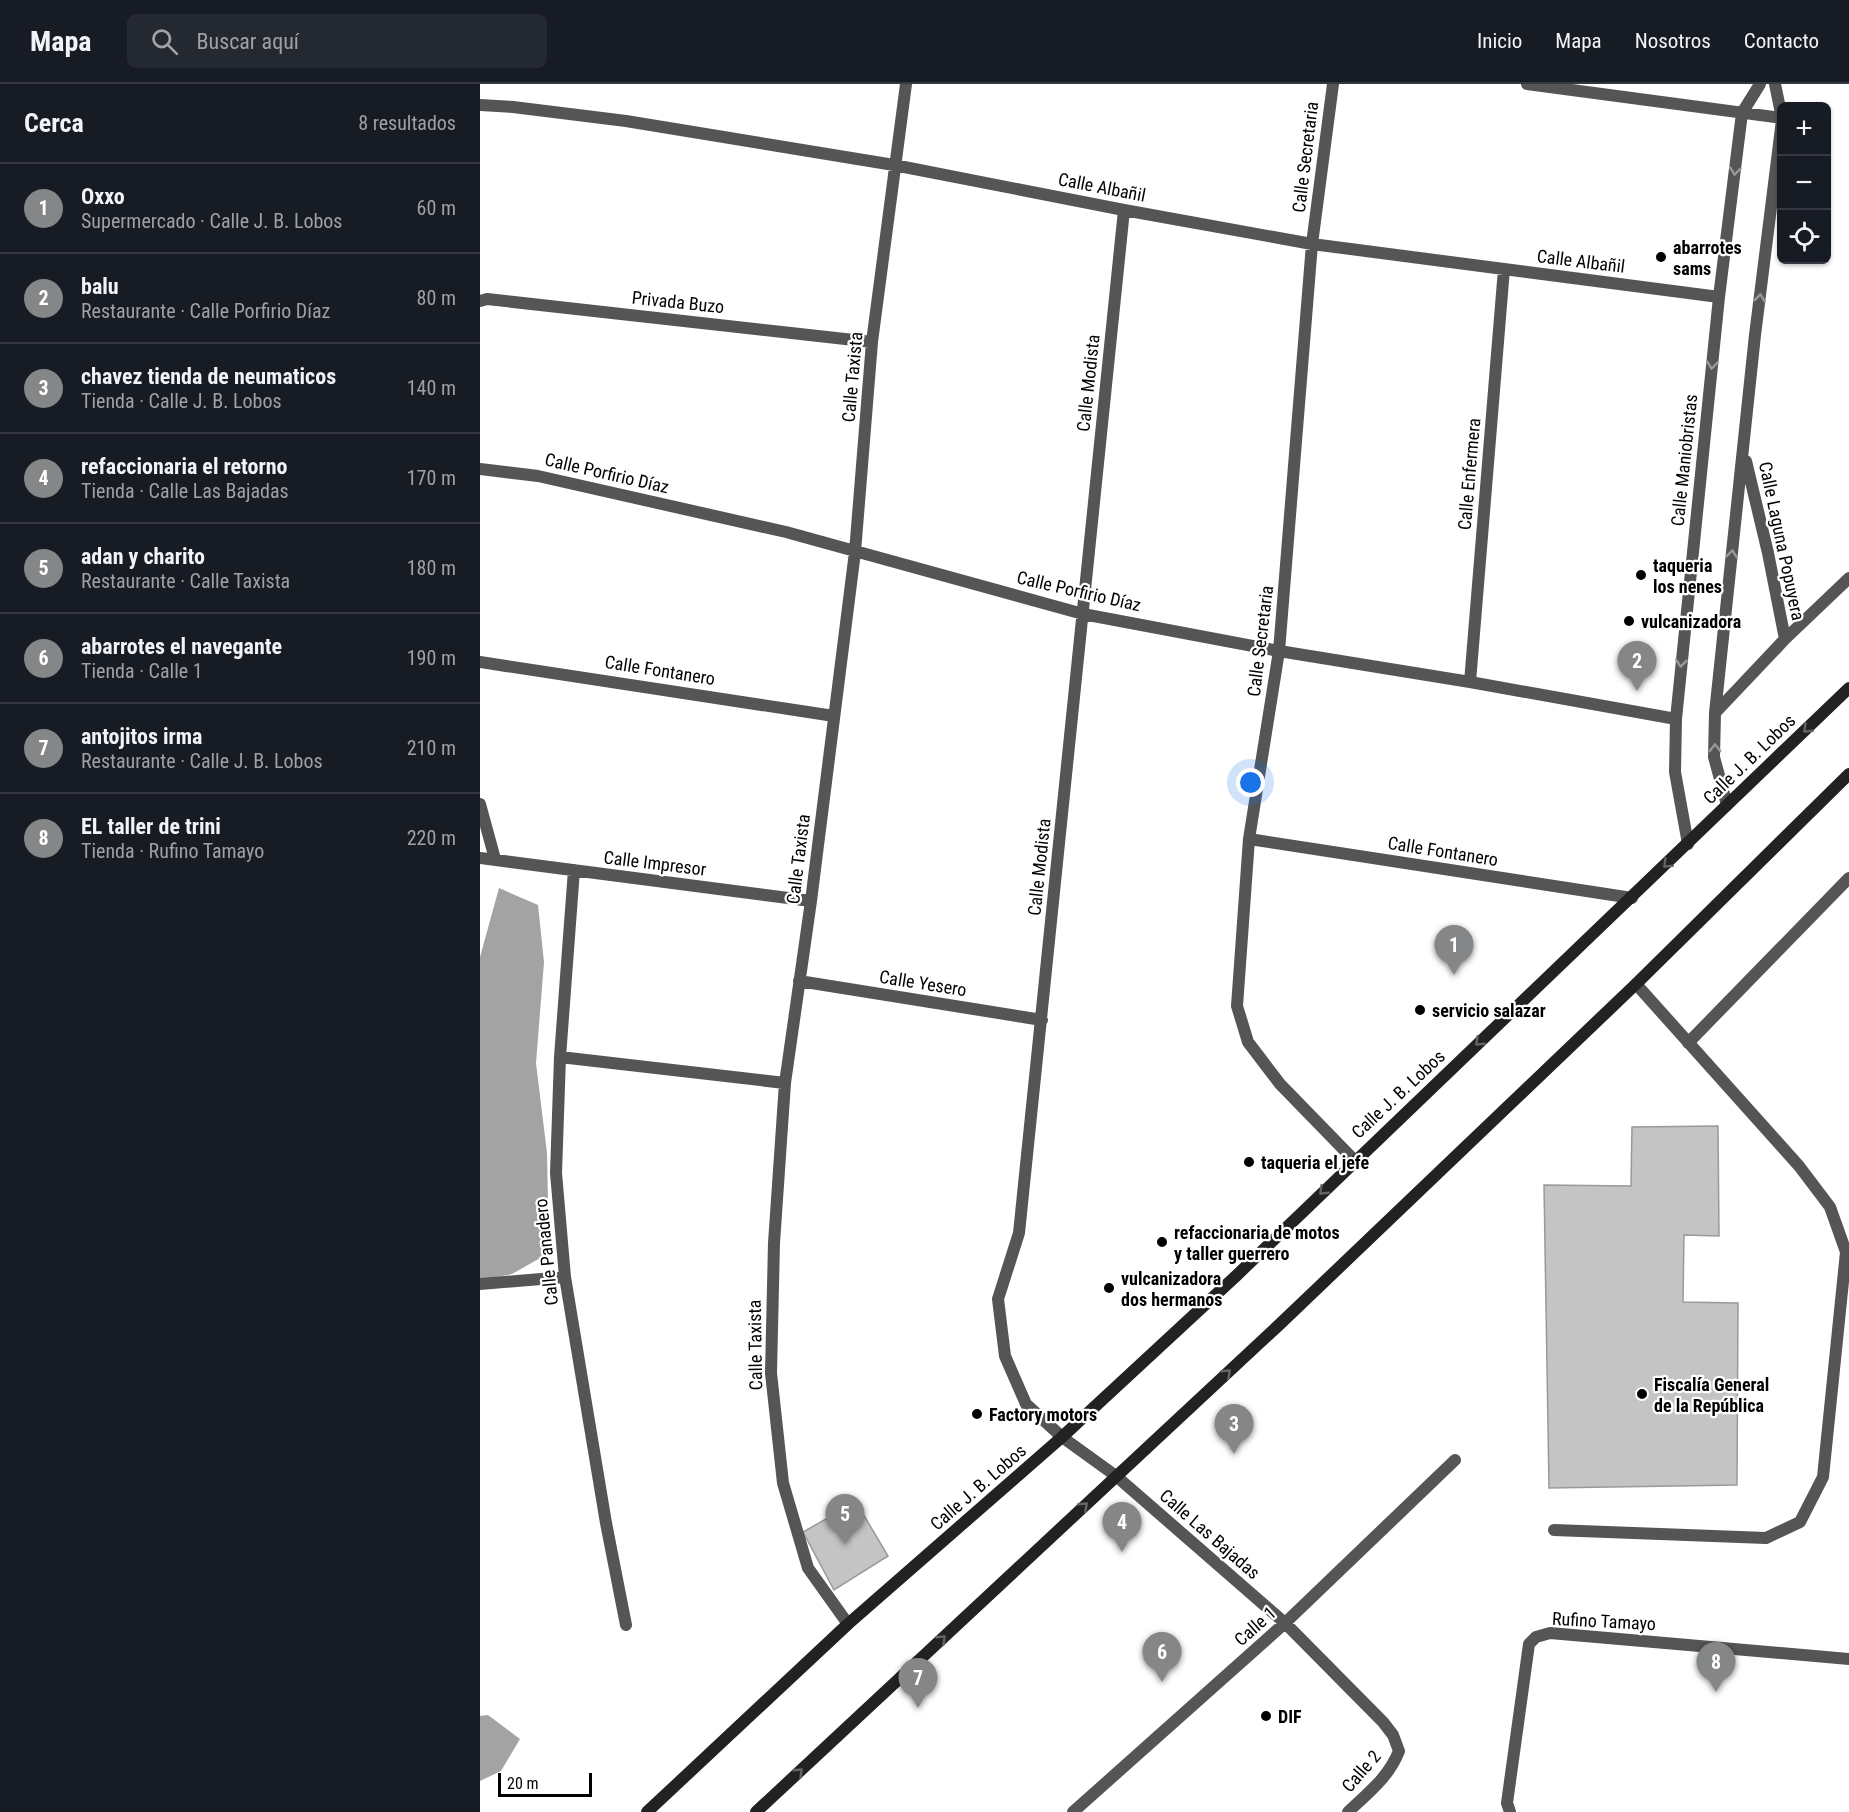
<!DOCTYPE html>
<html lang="es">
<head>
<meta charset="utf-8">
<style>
	:root { --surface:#171b24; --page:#242831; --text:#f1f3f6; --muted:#9ea1a6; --line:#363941; --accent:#858687 }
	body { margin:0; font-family:"Roboto Condensed",sans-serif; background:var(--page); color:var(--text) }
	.controls { position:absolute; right:18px; top:18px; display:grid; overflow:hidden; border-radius:9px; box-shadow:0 2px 4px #0004 }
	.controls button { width:54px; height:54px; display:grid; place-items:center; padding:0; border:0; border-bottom:2px solid var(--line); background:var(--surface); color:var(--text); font:30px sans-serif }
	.scale { position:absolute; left:18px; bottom:15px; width:94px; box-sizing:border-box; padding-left:6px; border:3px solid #000; border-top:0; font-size:16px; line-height:21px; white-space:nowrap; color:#000; -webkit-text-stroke:4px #fff; paint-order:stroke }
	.you { position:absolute; left:771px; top:699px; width:21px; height:21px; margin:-15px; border:4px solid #fff; border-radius:50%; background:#1a73e8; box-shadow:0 0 0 9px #1a73e833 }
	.badge { display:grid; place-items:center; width:39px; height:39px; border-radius:50%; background:var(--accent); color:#fff; font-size:20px; font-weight:700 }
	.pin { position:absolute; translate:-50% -50px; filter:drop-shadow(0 2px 3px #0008) }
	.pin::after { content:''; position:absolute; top:32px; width:21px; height:18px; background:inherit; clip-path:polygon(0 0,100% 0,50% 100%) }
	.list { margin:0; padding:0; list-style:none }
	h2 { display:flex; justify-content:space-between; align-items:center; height:78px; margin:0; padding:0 24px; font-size:26px }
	h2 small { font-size:20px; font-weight:400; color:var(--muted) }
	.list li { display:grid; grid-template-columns:39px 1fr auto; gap:18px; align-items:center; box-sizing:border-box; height:90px; padding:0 24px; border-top:2px solid var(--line) }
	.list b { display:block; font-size:22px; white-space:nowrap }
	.list p { margin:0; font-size:20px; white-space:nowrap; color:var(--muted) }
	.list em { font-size:20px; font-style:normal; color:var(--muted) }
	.icon { flex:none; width:33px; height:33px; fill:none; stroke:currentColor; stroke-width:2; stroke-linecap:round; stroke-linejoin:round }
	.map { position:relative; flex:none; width:1369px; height:1728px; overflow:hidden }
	header { display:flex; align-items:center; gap:36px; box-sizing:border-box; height:84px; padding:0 30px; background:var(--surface); border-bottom:2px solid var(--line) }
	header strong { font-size:28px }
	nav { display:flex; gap:33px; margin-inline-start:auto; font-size:21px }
	.search { width:420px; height:54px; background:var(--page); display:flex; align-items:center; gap:15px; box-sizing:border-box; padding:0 21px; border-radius:9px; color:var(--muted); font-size:22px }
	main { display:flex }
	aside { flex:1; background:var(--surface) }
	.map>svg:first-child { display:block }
	.water { fill:#a3a3a3 }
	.building { fill:#c4c4c4; stroke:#999; stroke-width:1.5 }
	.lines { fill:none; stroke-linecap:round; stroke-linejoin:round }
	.service { stroke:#555; stroke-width:12 }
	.minor { stroke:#555; stroke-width:12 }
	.secondary { stroke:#222; stroke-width:12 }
	.oneway { stroke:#999 }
	.oneway2 { stroke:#646464 }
	.poi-dot { fill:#000; stroke:#fff; stroke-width:2 }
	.labels { text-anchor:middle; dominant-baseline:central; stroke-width:4.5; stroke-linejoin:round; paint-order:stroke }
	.street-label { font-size:18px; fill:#000; stroke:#fff }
	.poi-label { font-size:18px; font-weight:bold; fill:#000; stroke:#fff; text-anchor:start }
</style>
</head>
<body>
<header>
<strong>Mapa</strong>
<div class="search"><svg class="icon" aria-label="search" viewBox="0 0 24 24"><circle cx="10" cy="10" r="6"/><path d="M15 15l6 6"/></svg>Buscar aquí</div>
<nav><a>Inicio</a><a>Mapa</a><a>Nosotros</a><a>Contacto</a></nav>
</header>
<main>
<aside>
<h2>Cerca<small>8 resultados</small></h2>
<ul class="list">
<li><span class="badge">1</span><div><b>Oxxo</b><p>Supermercado · Calle J. B. Lobos</p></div><em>60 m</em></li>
<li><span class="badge">2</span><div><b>balu</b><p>Restaurante · Calle Porfirio Díaz</p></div><em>80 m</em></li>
<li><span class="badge">3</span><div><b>chavez tienda de neumaticos</b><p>Tienda · Calle J. B. Lobos</p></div><em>140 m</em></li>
<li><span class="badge">4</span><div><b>refaccionaria el retorno</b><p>Tienda · Calle Las Bajadas</p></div><em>170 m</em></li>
<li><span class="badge">5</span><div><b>adan y charito</b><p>Restaurante · Calle Taxista</p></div><em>180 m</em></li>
<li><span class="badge">6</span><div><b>abarrotes el navegante</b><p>Tienda · Calle 1</p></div><em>190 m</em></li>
<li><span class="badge">7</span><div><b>antojitos irma</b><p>Restaurante · Calle J. B. Lobos</p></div><em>210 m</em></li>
<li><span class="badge">8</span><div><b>EL taller de trini</b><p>Tienda · Rufino Tamayo</p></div><em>220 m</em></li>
</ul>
</aside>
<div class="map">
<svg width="1369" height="1728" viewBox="0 0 1369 1728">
	<rect width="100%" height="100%" fill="#fff"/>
	<path class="water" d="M19,804L58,821L64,878L56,979L67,1069L69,1169L32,1190L0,1196V873Z
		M8,1631L40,1655L21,1687L0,1697V1632Z"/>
	<path class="building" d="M1238,1042L1239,1152L1204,1151L1203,1218L1258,1219L1257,1401L1069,1404L1064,1101L1151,1102L1152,1043Z
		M376,1418L408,1472L354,1506L323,1448Z"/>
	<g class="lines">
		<path class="service" d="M1208,959L1369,794
			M1074,1446L1286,1454L1320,1438L1343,1393L1366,1168L1350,1123L1319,1082L1156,900"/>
		<path class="minor" d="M853,0L832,160L799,567L769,755L757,922L768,958L800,1000L874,1076
			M1047,0L1302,34
			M1295,0L1302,34
			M0,21L33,23L146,37L414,81L644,126L832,160L1239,213
			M644,126L539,1149L518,1215L525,1272L546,1320L582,1353L636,1392L805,1539L903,1638L913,1651L919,1667C909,1693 888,1709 868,1728
			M0,217L7,215L392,258
			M1266,377L1288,469L1305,555
			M0,385L58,392L306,448L603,530L799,567L990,598L1196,635
			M0,578L354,632
			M990,598L1024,185
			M1235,629L1305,555L1369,494
			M0,720L15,775
			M1247,721L1234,673L1235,629L1275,251L1302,36
			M769,755L1152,814
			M1208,760L1195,688L1196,635L1239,213L1262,29L1280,0
			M0,774L331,817
			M94,786L80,973L76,1089L85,1193L126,1439L146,1541
			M319,897L562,936
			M80,973L305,999
			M0,1200L85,1193
			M368,1540L328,1484L303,1399L291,1289L294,1159L305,999L331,817L375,468L392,258L426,0
			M593,1728L805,1539L975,1376
			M1030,1728L1027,1719L1049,1560L1056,1553L1070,1549L1369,1575"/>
		<path class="secondary" d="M167,1728L368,1540L582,1353L756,1192L1369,604
			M276,1728L801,1239L1156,900L1369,690"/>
	</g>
	<defs><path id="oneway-chevron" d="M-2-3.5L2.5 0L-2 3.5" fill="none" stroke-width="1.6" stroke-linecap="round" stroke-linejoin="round" transform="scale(1.5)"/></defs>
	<g class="oneway">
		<use href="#oneway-chevron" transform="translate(1255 87) rotate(97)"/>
		<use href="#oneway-chevron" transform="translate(1280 214) rotate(-83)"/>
		<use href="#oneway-chevron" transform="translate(1232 281) rotate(96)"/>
		<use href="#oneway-chevron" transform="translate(1252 470) rotate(-84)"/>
		<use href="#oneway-chevron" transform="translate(1201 579) rotate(96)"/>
		<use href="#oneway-chevron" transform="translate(1235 664) rotate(-90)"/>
	</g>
	<g class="oneway2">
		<use href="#oneway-chevron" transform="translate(1327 645) rotate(136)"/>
		<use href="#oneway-chevron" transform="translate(1187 780) rotate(136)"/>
		<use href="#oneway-chevron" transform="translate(999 958) rotate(137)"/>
		<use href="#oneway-chevron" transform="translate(843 1107) rotate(136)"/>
		<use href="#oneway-chevron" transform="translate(747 1289) rotate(-43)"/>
		<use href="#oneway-chevron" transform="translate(604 1422) rotate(-43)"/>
		<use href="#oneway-chevron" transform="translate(462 1555) rotate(-43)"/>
		<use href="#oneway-chevron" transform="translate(319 1688) rotate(-43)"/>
	</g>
	<g class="poi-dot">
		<circle cx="1181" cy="173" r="6"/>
		<circle cx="1161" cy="491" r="6"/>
		<circle cx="1149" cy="537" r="6"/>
		<circle cx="940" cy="926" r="6"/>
		<circle cx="769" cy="1078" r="6"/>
		<circle cx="682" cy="1158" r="6"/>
		<circle cx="629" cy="1204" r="6"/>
		<circle cx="1162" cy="1310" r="6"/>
		<circle cx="497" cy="1330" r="6"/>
		<circle cx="786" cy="1632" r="6"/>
	</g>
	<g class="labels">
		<g class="street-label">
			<text transform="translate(825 73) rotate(-83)">Calle Secretaria</text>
			<text transform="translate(622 103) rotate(11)">Calle Albañil</text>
			<text transform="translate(1101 177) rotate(7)">Calle Albañil</text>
			<text transform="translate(198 218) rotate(6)">Privada Buzo</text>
			<text transform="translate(372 293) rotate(-85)">Calle Taxista</text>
			<text transform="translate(608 299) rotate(-84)">Calle Modista</text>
			<text transform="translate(1204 376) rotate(-84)">Calle Maniobristas</text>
			<text transform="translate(127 389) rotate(13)">Calle Porfirio Díaz</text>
			<text transform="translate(989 390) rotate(-85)">Calle Enfermera</text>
			<text transform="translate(1302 457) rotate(78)">Calle Laguna Popuyera</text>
			<text transform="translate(599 507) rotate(13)">Calle Porfirio Díaz</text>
			<text transform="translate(780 557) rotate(-83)">Calle Secretaria</text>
			<text transform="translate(180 586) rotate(9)">Calle Fontanero</text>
			<text transform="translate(1269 675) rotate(-44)">Calle J. B. Lobos</text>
			<text transform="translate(963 767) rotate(9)">Calle Fontanero</text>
			<text transform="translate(318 775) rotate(-83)">Calle Taxista</text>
			<text transform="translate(175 779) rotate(7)">Calle Impresor</text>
			<text transform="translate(559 783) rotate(-84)">Calle Modista</text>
			<text transform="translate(443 899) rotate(9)">Calle Yesero</text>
			<text transform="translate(918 1010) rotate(-43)">Calle J. B. Lobos</text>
			<text transform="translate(66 1168) rotate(-96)">Calle Panadero</text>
			<text transform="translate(275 1261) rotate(-91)">Calle Taxista</text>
			<text transform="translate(498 1403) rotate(-41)">Calle J. B. Lobos</text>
			<text transform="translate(730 1450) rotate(41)">Calle Las Bajadas</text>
			<text transform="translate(1124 1537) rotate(3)">Rufino Tamayo</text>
			<text transform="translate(775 1542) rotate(-42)">Calle 1</text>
			<text transform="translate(881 1687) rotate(-49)">Calle 2</text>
		</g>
		<g class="poi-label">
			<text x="1193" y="163">abarrotes<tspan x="1193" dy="21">sams</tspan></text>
			<text x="1173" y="481">taqueria<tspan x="1173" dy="21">los nenes</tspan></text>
			<text x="1161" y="537">vulcanizadora</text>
			<text x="952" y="926">servicio salazar</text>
			<text x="781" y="1078">taqueria el jefe</text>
			<text x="694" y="1148">refaccionaria de motos<tspan x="694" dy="21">y taller guerrero</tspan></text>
			<text x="641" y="1194">vulcanizadora<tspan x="641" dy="21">dos hermanos</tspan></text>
			<text x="1174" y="1300">Fiscalía General<tspan x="1174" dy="21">de la República</tspan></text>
			<text x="509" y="1330">Factory motors</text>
			<text x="798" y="1632">DIF</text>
		</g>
	</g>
</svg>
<div class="controls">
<button>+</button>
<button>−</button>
<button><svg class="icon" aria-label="locate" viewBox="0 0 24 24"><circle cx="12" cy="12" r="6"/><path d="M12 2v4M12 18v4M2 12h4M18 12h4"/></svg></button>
</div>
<div class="scale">20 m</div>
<div class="you"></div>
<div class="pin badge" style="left:974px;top:891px">1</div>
<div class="pin badge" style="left:1157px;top:607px">2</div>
<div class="pin badge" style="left:754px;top:1370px">3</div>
<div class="pin badge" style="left:642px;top:1468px">4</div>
<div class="pin badge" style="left:365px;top:1460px">5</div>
<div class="pin badge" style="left:682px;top:1598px">6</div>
<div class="pin badge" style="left:438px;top:1624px">7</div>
<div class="pin badge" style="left:1236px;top:1608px">8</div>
</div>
</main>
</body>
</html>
